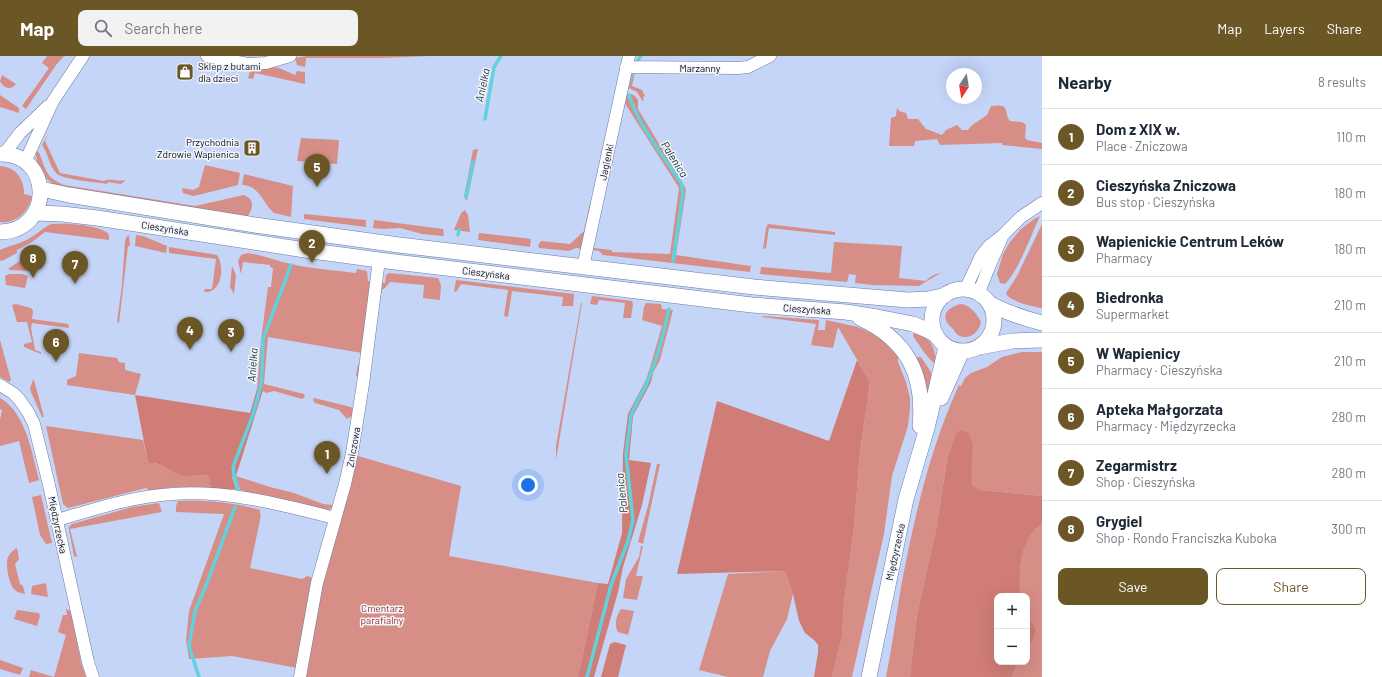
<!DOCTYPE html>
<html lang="en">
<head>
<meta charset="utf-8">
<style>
	:root { --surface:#fff; --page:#f2f2f3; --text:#1f2937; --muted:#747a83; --line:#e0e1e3; --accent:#6b5625 }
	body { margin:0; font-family:Barlow,sans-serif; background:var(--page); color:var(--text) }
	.controls { position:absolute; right:12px; bottom:12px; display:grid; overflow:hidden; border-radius:8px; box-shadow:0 4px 16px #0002 }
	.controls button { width:36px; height:36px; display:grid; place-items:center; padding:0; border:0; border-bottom:1px solid var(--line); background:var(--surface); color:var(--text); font:20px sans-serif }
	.compass { position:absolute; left:946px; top:12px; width:36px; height:36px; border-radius:50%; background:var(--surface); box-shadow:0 4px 16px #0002; rotate:192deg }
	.you { position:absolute; left:528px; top:429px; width:14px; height:14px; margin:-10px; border:3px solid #fff; border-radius:50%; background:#1a73e8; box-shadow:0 0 0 6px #1a73e833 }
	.badge { display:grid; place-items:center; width:26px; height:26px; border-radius:50%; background:var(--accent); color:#fff; font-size:13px; font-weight:700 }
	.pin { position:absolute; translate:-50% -33px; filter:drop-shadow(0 1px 2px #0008) }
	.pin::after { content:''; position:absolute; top:21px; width:14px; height:12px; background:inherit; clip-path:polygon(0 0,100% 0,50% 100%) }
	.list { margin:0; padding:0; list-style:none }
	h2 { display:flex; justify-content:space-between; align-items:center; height:52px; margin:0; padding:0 16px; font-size:17px }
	h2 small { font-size:13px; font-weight:400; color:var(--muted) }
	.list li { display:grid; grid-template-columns:26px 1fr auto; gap:12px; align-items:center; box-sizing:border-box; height:56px; padding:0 16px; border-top:1px solid var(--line) }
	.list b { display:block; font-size:15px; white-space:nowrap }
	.list p { margin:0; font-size:13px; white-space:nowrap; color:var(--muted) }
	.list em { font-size:13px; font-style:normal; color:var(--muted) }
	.actions { display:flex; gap:8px; padding:12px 16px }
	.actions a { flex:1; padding:9px 0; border:1px solid var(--accent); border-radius:8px; text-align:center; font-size:14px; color:var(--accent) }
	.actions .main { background:var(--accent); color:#fff }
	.icon { flex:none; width:22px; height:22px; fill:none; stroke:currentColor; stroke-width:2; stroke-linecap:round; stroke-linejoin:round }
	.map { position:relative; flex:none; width:1042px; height:621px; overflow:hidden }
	header { display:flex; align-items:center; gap:24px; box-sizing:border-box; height:56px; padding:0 20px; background:var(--accent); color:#fff }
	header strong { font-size:19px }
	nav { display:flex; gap:22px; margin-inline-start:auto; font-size:14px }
	.search { width:280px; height:36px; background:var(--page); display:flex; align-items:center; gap:10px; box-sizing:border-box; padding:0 14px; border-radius:8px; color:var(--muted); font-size:15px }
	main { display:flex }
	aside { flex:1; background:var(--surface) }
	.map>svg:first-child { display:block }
	.green { fill:#d78e87 }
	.forest { fill:#cf7d76 }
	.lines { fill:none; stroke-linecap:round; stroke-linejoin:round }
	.stream { stroke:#62d1de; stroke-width:3.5 }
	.minor-casing { stroke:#697ba3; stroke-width:13 }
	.major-casing { stroke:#697ba3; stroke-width:16 }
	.minor { stroke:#fff; stroke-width:12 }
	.major { stroke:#fff; stroke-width:15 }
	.labels { text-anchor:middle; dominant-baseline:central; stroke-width:3; stroke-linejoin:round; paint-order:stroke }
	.poi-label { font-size:10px; fill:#060c1a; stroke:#f4f6fb; text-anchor:start }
	.street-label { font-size:10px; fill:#060c1a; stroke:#f4f6fb }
	.park-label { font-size:10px; fill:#92312d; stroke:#f4f6fb }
	.water-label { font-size:11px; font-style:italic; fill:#1a2f31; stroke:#f4f6fb }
</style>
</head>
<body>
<header>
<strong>Map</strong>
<div class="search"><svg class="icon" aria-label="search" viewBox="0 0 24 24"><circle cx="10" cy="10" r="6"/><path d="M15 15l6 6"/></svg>Search here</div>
<nav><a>Map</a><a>Layers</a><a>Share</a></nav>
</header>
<main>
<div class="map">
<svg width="1042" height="621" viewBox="0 0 1042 621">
	<rect width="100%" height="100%" fill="#c5d5f8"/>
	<path class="green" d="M47,0H64L56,9L26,53L22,50L49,12L42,7Z
		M307,0H430L382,2H306L305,11L297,9L295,2Z
		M271,11L279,12L295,19L297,15L305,16V28L255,17L253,23L248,22L251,12Z
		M635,16L632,30L642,34L645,40L643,41L644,45L642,44L637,36L629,32V31L633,17Z
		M2,19L16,28C11,35 3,32 0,25Z
		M631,38L635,40L638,44V53L685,131L686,135L676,199L750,210L751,208L750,216L603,199L599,195L592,194L593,192L612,194V196L670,198L679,132L624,46L626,39Z
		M0,39L19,52V57L0,51Z
		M991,50C1012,47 1003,57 1010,65L1022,66L1026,69L1025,82L1027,84L1042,87V93L1002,89V87L940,89L937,83L915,85L914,90H889L891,62L896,60L897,52L899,55L906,57L908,63H918L926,73L942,79L946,74L957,69L962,74H968L971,70L987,59Z
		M49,76L45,85L60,117L104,125C111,122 118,126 126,124L121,128L108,126L107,128C97,126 63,124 56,117C49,109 48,97 42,89Z
		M301,82L339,84L337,108L297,105Z
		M478,93L467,145L464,141L473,94Z
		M36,94L40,98V99C46,115 47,122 64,129L195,150L244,139C254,143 254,151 248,160L244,161L56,130C43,122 35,110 36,94Z
		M205,109L240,117L238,129L198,139L193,140L183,137L182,132L193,134L199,131Z
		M0,110C16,111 24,123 24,138L32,140C29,155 17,168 0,166Z
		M244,118L293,130L291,161L274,157C263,147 259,129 242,129Z
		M590,147L591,148L582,193L576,192L569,195L539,192L538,189L541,185L570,188L584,175Z
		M465,154L468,159L470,176L454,174L461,157Z
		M304,158L366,164V171L304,163Z
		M1040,160C1031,179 1019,214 1005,228L1000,227L997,218L1003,198L1010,186L1020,174L1034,163Z
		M374,164L443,173L444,179L443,180L422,178L400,172L383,173L373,172Z
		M51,168C68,167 94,168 108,177L109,181V184L45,176L32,186L17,194V197L2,205L0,204V194C8,190 16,189 24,185C34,181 41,173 51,168Z
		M768,168L835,176V179L769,172L766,192L763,193L766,172Z
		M1042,168V252C1034,251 1008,245 1006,237L1017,220Z
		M479,177L531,183L530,191L478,184Z
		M129,179L130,190H128L119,267L117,266L122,229L125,185L127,180Z
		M136,179L143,180L167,190L166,197L135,190Z
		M834,186L902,190L899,222L926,225C930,220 937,217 943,217L939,218L919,230L872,229L855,227L856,219L849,218L847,226L760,218L761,211L831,217Z
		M169,191L217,199C225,210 222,237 205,236L204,234L205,233H212L216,203L169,197Z
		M248,197C263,199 276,205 291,208C312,213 334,214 356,217L357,213L367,215L368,225L372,226L359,329L357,330L358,321L356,319L358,309L360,307L362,297L268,281L264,328L304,338L305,341L302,343L274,335L266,337L263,335L264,331L257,333L261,284L268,231H271L273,212L270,211V209L243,206L241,218L238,205L241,199Z
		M20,205H30L29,215L9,214V212Z
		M232,210L236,219L234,238L230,231Z
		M389,217L438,222L441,229L440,244L423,242L424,229L390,226L384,233H382L380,243L378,242L381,227H385L386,219Z
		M9,218H22L28,220L25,232L6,229L5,220Z
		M456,224L574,238L573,250H562L563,241L512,235L508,261L504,260L508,234L461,228L456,236L454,235Z
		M592,240L632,245L633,248L631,262H623L625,247L599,244L597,249L590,248Z
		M581,247H582L556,404V390Z
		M646,247L661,248L662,253L673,254L660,304L653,317L649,315L662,270L642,264L644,251Z
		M16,248L31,252L33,255L32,263L68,268L69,272L32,267L31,272L35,294L41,296V298L24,291V288L32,286L27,266H17L12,249Z
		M961,248C970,249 977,258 981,266C980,274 972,282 964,281C959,281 956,278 954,274C951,271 947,268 946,264C942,256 954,249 961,248Z
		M763,260L819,264L818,274H825L826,264L858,271L877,280L885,287L898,301V306L906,326L910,342V353L908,370L892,420L884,478L852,621H832L842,581L844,546L854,471L860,396L870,326L838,271L833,292L811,289L816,268L762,261Z
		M914,277C930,280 936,292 936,308C928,304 918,287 913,280Z
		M0,284L11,324L9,326L0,321Z
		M1022,296H1042V440L980,434L972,429L973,388L947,404L936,474L917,558L910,621H886C892,591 896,561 901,531C914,462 930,392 959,329L961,330L965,322L971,317L987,311L1002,301Z
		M79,297L117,302L119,306L125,307V314L141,318L135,339L67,329V324L76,320Z
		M918,301H921L931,316V319L933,320L928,343L915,303Z
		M33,324H34L44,361H42L31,336L30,332Z
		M0,342C26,357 32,397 39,424L29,427L19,385L0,390V364L2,354L0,353Z
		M314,342L351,351L353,353L352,360L347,363L339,354L315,347L313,344Z
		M46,370L143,384L148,407C165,406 168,416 181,418C189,420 202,416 209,421L210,429L213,433L175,431L150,435L146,432L68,452L63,448Z
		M358,397V400L461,430L449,500L598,527L578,621H302L315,557L355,399Z
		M657,408H660L643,488L638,486L648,450Z
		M236,420L270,431L294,437L323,448L332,449V451L329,454H325L245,437V435L240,434Z
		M41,439L52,487L46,488L40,479L32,441Z
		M178,445C205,444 233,446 260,454V458L261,459L250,512L302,523L307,520L311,521L312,524L310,529L297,612L232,600L189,603L186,584L189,555L224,458L176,456V450Z
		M159,447L162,456L70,473L77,501L74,500L69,474V471L72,468L132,451Z
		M1042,468V621H1012L1018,606H1027V592L1034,583L1036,573L1027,559V540H1021C1018,516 1020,483 1042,468Z
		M641,490H643L636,520H643L637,544L623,542L626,523L639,501Z
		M17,492L19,503L15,508L20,528L23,530L25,538C20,537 16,536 13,532C9,526 5,509 8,501C10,497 13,494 17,492Z
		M785,515L793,538L787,563L770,595L763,621H728L699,614L728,518Z
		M46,527L48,541L31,538L32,530Z
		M66,553L71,555L81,607L86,621H29L31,614L54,621L66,579L58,576L63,559H67Z
		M621,553L634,555L628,579L618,576C614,570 616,559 621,553Z
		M17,554L39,557L40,560L37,570L14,563Z
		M0,604L23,612L20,619L0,613Z"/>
	<path class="forest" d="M857,304L870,326L860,396L854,471L844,546L842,581L832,621H814L818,596V589L814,584L805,577L799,565L793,538L785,515L677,518L717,345L829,385Z
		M649,315L653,317L651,326L633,360L629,404L651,407L642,449L623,511L618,536L594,621H578L598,527L608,528L622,477L623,397L628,358L646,324Z
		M264,331L236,420L232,421L236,433H213L210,429L209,421L206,419C197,418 189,421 181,419C167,415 164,406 148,407L135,339L250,357L257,333Z
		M962,374L968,377L973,388L972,429L980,434L1042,440V468C1020,483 1018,516 1021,540H997V606H1018L1012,621H910L917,558L936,474L947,404L956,378Z
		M1027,559L1036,573L1034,583L1027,592Z
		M615,586L626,589L618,621H601L610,588Z"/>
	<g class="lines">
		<path class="stream" d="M638,4L641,0
			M629,26L632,18
			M629,39C639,71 663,99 681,127L683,137L673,205
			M485,63L494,11L501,0
			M466,141L473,106
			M458,179L459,174
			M238,433L234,419L233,411L253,358L261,329L262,316L263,283L291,209
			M199,621L189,590L195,555L207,527L235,451
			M587,621L611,529L628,485L633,464L626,399L631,359C636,347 644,335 649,322C658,300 664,276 669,253"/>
		<g class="minor-casing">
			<path id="minor" d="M207,0L248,8L266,7L290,0
				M626,11L738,12L748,11L770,0
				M4,98L20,77L48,50
				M25,106L53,45L83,0
				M583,211L629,0
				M966,232L981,200L989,190L1002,180L1021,161L1042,147
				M979,236L989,211L1002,181
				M0,329L13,337L19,343L28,356L34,368L49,429L88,606L93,621
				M57,464C95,453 134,440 173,438C228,434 283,449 335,462
				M300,621L317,527L345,428L352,397L363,328L379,204"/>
		</g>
		<g class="major-casing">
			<path id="major" d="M0,98C53,97 54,175 0,176
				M41,133L69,139L255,169L399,189L754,231L908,244L928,243L942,240
				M35,157L62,158L97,162L305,194L379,204L752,249L846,256L877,261L913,268L927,274L934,278
				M932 264a31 31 0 1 1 62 0a31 31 0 1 1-62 0Z
				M989,247C1006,257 1023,262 1042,267
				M860,262C907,284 925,318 920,370
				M979,291L1012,285L1042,284
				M941,342L962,295
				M869,621L906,443L927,372L946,291"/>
		</g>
		<use href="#minor" class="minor"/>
		<use href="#major" class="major"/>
	</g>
	<defs>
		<g id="shop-square" transform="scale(0.9)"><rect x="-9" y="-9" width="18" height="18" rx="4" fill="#6b5625" stroke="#f4f6fb"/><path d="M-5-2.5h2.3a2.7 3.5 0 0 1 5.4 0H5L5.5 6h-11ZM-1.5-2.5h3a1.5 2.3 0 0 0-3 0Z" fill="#fff"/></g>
		<g id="building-square" transform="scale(0.9)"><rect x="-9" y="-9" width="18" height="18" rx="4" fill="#6b5625" stroke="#f4f6fb"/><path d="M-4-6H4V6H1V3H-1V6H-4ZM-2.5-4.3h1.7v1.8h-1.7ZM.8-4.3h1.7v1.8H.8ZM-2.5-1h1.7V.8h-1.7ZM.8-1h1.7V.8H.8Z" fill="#fff"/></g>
	</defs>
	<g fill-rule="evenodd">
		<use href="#shop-square" x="185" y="16"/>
		<use href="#building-square" x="252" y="92"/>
	</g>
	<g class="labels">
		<g class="poi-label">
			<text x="198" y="10">Sklep z butami<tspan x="198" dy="12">dla dzieci</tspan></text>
			<text x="239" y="86" text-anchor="end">Przychodnia<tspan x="239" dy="12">Zdrowie Wapienica</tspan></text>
		</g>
		<g class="street-label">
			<text x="700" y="12">Marzanny</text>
			<text transform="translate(606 106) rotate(-78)">Jagienki</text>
			<text transform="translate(165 172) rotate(9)">Cieszyńska</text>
			<text transform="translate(486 217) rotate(7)">Cieszyńska</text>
			<text transform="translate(807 253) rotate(4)">Cieszyńska</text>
			<text transform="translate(353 391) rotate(-80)">Zniczowa</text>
			<text transform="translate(58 469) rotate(78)">Międzyrzecka</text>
			<text transform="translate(895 496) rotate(-78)">Międzyrzecka</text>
		</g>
		<g class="park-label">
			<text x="382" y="552">Cmentarz<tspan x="382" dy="12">parafialny</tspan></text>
		</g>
		<g class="water-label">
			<text transform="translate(482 29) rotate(-78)">Anielka</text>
			<text transform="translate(675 103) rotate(58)">Palenica</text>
			<text transform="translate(252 309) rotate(-86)">Anielka</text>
			<text transform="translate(621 437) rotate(-96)">Palenica</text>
		</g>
	</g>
</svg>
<div class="controls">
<button>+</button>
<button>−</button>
</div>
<svg class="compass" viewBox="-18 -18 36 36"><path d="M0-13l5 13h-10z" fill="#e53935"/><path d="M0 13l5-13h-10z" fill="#747a83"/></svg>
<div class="you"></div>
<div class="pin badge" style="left:327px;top:418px">1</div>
<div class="pin badge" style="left:312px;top:207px">2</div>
<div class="pin badge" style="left:231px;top:296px">3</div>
<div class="pin badge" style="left:190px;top:294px">4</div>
<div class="pin badge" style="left:317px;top:131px">5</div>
<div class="pin badge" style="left:56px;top:306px">6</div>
<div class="pin badge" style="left:75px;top:228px">7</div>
<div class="pin badge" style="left:33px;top:222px">8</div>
</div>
<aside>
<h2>Nearby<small>8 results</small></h2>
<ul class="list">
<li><span class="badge">1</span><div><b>Dom z XIX w.</b><p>Place · Zniczowa</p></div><em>110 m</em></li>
<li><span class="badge">2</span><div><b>Cieszyńska Zniczowa</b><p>Bus stop · Cieszyńska</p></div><em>180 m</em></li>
<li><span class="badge">3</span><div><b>Wapienickie Centrum Leków</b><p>Pharmacy</p></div><em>180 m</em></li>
<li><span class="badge">4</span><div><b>Biedronka</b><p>Supermarket</p></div><em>210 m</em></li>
<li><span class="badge">5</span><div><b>W Wapienicy</b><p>Pharmacy · Cieszyńska</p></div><em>210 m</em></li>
<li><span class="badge">6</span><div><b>Apteka Małgorzata</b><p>Pharmacy · Międzyrzecka</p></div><em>280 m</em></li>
<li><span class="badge">7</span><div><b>Zegarmistrz</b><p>Shop · Cieszyńska</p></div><em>280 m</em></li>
<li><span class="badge">8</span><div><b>Grygiel</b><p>Shop · Rondo Franciszka Kuboka</p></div><em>300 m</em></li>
</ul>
<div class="actions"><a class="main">Save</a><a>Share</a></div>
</aside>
</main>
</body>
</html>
